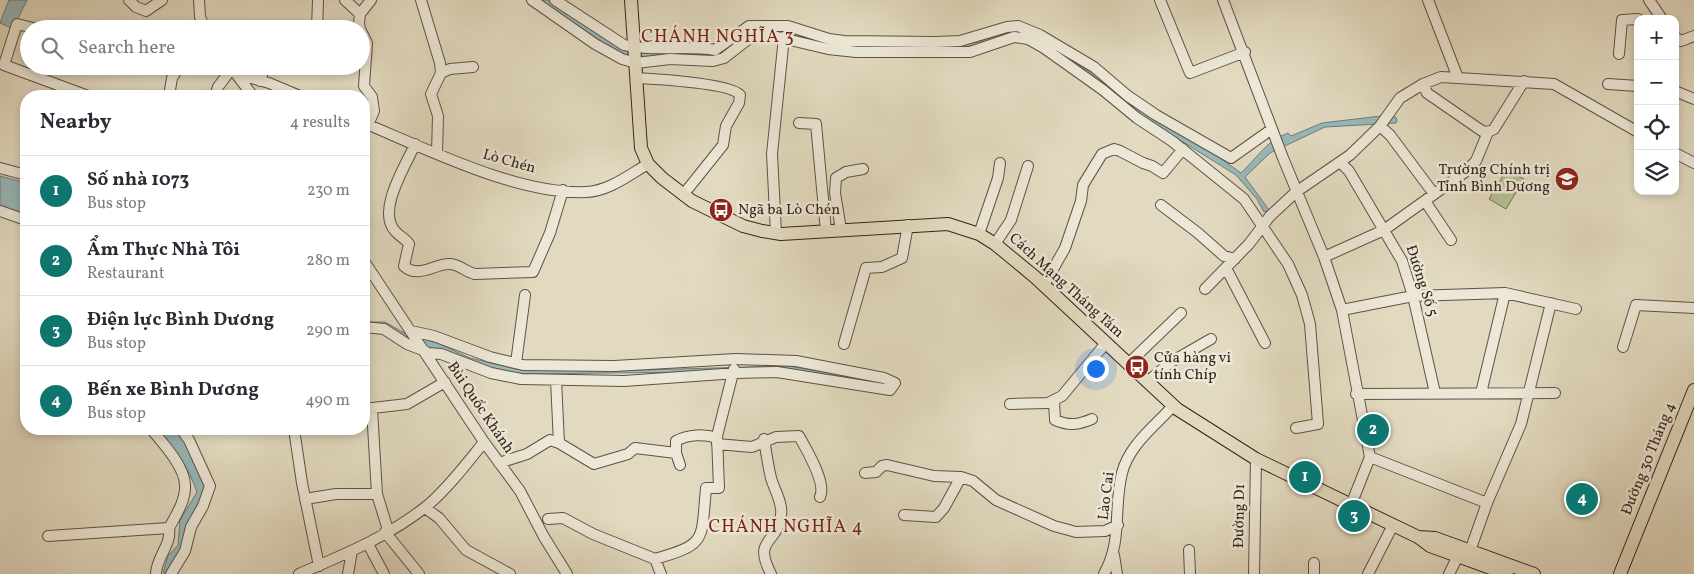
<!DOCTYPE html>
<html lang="en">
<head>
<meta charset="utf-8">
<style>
	:root { --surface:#fff; --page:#f2f2f3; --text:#2b2b33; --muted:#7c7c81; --line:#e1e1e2; --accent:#0f766e }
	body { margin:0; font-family:Vollkorn,serif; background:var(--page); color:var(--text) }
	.controls { position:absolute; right:15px; top:15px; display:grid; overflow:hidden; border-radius:10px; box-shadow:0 2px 8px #0003 }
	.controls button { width:45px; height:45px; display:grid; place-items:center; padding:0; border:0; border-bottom:1px solid var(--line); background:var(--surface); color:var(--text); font:25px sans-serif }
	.you { position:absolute; left:1095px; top:368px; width:18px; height:18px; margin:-12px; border:4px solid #fff; border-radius:50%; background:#1a73e8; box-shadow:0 0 0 8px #1a73e833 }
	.badge { display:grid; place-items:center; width:32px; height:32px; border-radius:50%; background:var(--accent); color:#fff; font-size:16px; font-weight:700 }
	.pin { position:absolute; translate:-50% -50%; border:2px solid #fff; box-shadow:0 1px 5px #0006 }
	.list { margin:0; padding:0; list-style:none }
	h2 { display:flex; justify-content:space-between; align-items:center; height:65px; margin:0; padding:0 20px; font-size:21px }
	h2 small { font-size:16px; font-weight:400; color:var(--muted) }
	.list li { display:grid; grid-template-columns:32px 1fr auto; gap:15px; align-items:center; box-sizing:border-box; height:70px; padding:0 20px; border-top:1px solid var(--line) }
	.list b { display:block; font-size:19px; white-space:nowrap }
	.list p { margin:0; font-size:16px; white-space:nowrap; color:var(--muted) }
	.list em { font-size:16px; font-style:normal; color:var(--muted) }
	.icon { flex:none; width:28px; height:28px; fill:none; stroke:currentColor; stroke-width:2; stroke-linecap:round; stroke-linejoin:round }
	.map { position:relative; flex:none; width:1694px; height:574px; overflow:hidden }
	.search { position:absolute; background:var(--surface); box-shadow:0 2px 8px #0003; left:20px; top:20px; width:350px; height:55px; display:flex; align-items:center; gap:12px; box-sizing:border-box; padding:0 18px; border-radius:28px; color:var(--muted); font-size:19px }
	.panel { position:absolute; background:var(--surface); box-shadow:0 2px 8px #0003; left:20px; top:90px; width:350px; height:345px; border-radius:20px }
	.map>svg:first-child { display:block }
	.green { fill:#b2c093; stroke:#737258 }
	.water { fill:#96b9ba; stroke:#6f7d7b }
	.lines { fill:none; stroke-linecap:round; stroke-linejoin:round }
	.minor-casing { stroke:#605145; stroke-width:12 }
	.major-casing { stroke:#34231c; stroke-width:14 }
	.minor { stroke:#ece7d6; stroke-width:10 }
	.major { stroke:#e2dac0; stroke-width:12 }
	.labels { text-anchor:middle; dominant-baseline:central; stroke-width:5; stroke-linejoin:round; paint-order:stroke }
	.street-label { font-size:15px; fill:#34231c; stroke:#ece7d6 }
	.poi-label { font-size:15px; fill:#34231c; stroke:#ece7d6; text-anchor:start }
	.quarter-label { font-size:18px; letter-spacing:1px; fill:#7a1f14; stroke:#ece7d6 }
</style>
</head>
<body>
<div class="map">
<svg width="1694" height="574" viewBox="0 0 1694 574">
	<rect width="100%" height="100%" fill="#e2dac0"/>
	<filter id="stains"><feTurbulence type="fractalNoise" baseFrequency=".004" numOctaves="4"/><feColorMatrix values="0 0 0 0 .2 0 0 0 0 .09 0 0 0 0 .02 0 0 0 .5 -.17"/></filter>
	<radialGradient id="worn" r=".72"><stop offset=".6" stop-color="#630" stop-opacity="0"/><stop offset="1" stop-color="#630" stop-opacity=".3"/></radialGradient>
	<path class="green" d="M1507,169L1524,179L1506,209L1489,199Z"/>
	<path class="water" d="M9,0H27L13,29L0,23Z
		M538,0H551L628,48L721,52L729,48L748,31L781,28L841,45L955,46L979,42L1004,32L1023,30L1091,66L1241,173C1258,157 1266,141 1288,133L1291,136L1322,123L1381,116L1396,117L1397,121L1396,123L1325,127L1270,153L1245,177L1269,210L1264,212L1257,199L1236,175L1138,114L1088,71L1029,39L981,48L840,50L793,35L759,33L722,57L628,58L587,34Z
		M0,176L26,183V216L0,208Z
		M364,318L371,322H385L406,334L437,343L470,358L516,369L642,370L788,366L885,382L889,386L825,376L699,372L524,374L485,369L435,349L412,346L364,325Z
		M157,429H177L186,441L206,485L184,549L170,574L163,573L168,556L178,545L180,520L197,492C189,468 174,448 157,429Z"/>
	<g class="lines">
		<g class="minor-casing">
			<path id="minor" d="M129,0L136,7L146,11L162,0
				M199,0L200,17L205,29
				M345,0L360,14L359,23L360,29
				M421,0L440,63L441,73L431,94L438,116L437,153
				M532,0L595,44L622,59L636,63L670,59L713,61L724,58L751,37L769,35L828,49L856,52H970L1014,37L1028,39L1044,48L1103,90L1137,118L1172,141L1244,199L1288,264L1302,295L1310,324L1318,424L1296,428
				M555,0L624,45C653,52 685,45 715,50L749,26H788L829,39L844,41L935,42L960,41L1007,27L1018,26L1040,35L1094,67L1128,96L1156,115L1231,158L1272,129
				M1160,0L1190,73L1245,52
				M1223,0L1283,158L1324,257L1342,310L1370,457L1351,505
				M1428,0L1458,78L1554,84L1638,132
				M1649,0L1662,19
				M360,14L371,0
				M37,29L17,24L4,65L88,96
				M317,29L318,0
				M361,31L367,43L364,86L372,97L374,111L368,125
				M1675,37L1681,41L1694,36
				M1619,54L1622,20L1638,19
				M230,66L253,96
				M441,73L450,69L473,67
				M238,74L269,83L300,96
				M637,78C654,79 731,83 740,95L739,103L726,126L723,145L683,195
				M1458,78L1441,77L1423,84L1427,93L1482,131L1488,132
				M260,81L265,66
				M1608,84L1638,86
				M1675,91L1694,99
				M169,96L172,78L180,66
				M215,96L218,87L232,68
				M364,123C427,149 518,195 586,192C609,191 629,175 648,164
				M799,123L816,124L826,231
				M1380,126L1390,135L1434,194
				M415,144C407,164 376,210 395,231C399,236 405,238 409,244L404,266C418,279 434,264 449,264C460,264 465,272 475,274L533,272L550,233L563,190
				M1675,153L1694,163
				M1340,162L1349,171L1402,261L1413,296L1435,393
				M0,168L26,175
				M1425,201L1451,240
				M1161,205L1198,233L1224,256L1235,259
				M0,211L26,220
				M841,230L835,193L836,178L846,172L863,169
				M776,233L772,154L784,37
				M979,234L998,178L1000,163
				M995,244L1011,220L1028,166
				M1324,257L1384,230L1465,172L1476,161L1488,132L1494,129L1524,81
				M364,261L484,442L520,491L544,537L567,574
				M1226,268L1265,343
				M1044,285L1065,248L1081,201L1083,185L1102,154L1114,149L1120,151L1143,163L1152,166L1163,173L1183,149
				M1205,289L1249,244L1270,216L1296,192L1350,155L1380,126L1400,98L1423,84
				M1342,310L1413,296L1505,293L1576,309
				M364,327L384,329L407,344L425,351
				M411,331L434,336L490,357L523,365L614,366L736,359L796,361L884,378L895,383L890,390L777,372L737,373L624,381L521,379L491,373L441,354L427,353
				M844,344L866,268L882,267L902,258L908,225
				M1623,347L1636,305L1694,308
				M516,363L525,295
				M1128,364L1181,313
				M556,380L559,443L594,464L628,454L635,448L676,453L680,465
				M1147,382L1171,362L1211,339
				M1481,393L1505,293
				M1356,394L1555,393
				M1054,401L1055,420C1069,426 1078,425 1092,419
				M1010,404L1048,403L1062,396L1106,343
				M364,409L407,404L445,382
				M372,409L377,494L388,530
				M151,429C162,442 185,467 185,485C186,500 176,515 169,528
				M294,429L302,483L319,566
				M764,439C766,452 768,465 771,478C774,489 783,503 781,515C778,545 752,537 771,574
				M717,444L752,447L776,437L799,436C806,449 827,483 820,497
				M676,453V441C688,434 705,434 717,438
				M1370,457L1487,503
				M499,463L527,454L550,440L559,443
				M865,473L876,472L882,466L887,465L934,476L961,477L973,481L996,500L1054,526L1076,532L1105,531L1118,525
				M305,499L336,494H377
				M425,508L439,518L466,550L510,574
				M904,515L936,517L944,508L961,477
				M548,519L563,518L593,534L655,559C708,544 701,540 706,488H719L717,436L734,369
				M385,532L419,574
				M48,536L169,528C172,545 156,557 156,574
				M368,544L384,574
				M1189,550L1190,574
				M1470,551L1487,503L1521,424L1551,303
				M1114,555L1117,574
				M655,559L661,574
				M1314,563V574
				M171,574L185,551L191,527L203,506L210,486L189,440L181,429
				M299,574C343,555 390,536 428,505C449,487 467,463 484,442
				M348,574L352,551
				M1104,574C1123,540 1113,508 1122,473C1129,445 1155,426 1173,406
				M1254,574L1256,459
				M1368,574L1393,525
				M1449,574L1458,556"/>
		</g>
		<g class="major-casing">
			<path id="major" d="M631,0L641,148L648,164L662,178L692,201L743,226L762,231L781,234L948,224L979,234L995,244L1035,277L1177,409L1256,459L1418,537L1430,546L1507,574
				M1418,537L1435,538L1534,574
				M1620,574L1694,390"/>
		</g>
		<use href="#minor" class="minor"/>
		<use href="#major" class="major"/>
	</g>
	<defs>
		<g id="university-disc" transform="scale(1.25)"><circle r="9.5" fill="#8f2418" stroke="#ece7d6"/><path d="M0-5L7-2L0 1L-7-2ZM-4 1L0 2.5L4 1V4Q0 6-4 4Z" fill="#fff"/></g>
		<g id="bus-disc" transform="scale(1.25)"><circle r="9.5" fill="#8f2418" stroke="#ece7d6"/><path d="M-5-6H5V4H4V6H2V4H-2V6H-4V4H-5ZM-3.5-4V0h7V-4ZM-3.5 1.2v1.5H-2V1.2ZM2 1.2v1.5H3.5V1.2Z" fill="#fff"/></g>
	</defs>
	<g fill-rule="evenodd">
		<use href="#university-disc" x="1567" y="179"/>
		<use href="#bus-disc" x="721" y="210"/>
		<use href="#bus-disc" x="1137" y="367"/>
	</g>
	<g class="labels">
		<g class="street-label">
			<text transform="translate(509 162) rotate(16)">Lò Chén</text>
			<text transform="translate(1421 281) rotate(72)">Đường Số 5</text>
			<text transform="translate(1066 286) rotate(42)">Cách Mạng Tháng Tám</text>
			<text transform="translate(480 408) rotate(56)">Bùi Quốc Khánh</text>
			<text transform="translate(1649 459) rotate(-68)">Đường 30 Tháng 4</text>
			<text transform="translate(1107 496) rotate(-83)">Lào Cai</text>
			<text transform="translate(1240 516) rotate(-89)">Đường D1</text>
		</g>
		<g class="poi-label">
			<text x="1550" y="170" text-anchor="end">Trường Chính trị<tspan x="1550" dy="17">Tỉnh Bình Dương</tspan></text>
			<text x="738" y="210">Ngã ba Lò Chén</text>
			<text x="1154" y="358">Cửa hàng vi<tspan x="1154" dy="17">tính Chíp</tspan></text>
		</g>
		<g class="quarter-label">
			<text x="718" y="37">CHÁNH NGHĨA 3</text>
			<text x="786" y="527">CHÁNH NGHĨA 4</text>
		</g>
	</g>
	<rect width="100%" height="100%" filter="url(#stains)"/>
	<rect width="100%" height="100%" fill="url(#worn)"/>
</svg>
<div class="controls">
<button>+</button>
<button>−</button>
<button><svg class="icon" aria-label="locate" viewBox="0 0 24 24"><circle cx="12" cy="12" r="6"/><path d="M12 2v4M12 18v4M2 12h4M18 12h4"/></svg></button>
<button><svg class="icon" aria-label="layers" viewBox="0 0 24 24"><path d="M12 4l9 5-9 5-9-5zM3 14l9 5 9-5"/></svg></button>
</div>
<div class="you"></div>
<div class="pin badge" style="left:1305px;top:477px">1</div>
<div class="pin badge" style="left:1373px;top:430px">2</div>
<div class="pin badge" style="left:1354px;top:516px">3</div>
<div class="pin badge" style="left:1582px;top:499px">4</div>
<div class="search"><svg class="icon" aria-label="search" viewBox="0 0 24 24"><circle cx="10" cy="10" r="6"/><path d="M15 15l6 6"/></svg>Search here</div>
<section class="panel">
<h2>Nearby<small>4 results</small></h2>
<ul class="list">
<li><span class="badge">1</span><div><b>Số nhà 1073</b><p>Bus stop</p></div><em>230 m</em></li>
<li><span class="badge">2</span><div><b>Ẩm Thực Nhà Tôi</b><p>Restaurant</p></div><em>280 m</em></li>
<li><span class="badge">3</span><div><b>Điện lực Bình Dương</b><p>Bus stop</p></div><em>290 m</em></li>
<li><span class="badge">4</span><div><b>Bến xe Bình Dương</b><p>Bus stop</p></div><em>490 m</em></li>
</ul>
</section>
</div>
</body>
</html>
